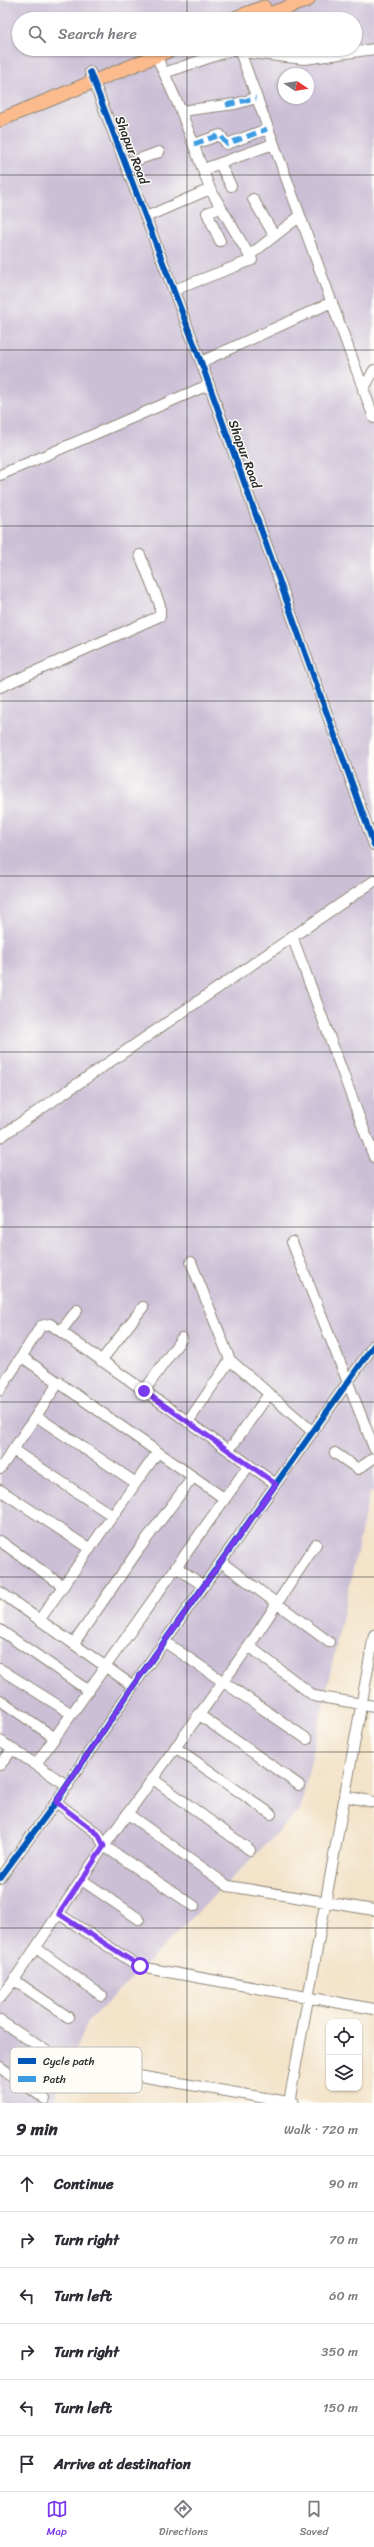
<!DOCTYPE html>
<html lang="en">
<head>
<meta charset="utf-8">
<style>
	:root { --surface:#fff; --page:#f7f7f7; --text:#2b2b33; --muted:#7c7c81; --line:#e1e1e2; --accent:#7c3aed }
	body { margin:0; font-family:Sriracha,sans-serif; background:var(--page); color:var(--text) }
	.controls { position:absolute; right:12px; bottom:12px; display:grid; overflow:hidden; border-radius:8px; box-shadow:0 1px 3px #0004 }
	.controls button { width:36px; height:36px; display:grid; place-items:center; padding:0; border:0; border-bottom:1px solid var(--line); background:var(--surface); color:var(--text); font:20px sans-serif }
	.compass { position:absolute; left:278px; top:68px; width:36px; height:36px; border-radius:50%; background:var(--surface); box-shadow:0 1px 3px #0004; rotate:102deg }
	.stop { position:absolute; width:12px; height:12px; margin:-9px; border:3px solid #7c3aed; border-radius:50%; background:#fff }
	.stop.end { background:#7c3aed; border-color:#fff; box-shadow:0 1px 4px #0008 }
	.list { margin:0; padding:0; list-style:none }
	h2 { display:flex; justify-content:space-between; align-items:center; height:52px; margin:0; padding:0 16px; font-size:17px }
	h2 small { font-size:13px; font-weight:400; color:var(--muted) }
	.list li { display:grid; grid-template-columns:26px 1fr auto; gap:12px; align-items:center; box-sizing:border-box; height:56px; padding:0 16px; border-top:1px solid var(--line) }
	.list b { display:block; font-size:15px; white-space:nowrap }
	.list em { font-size:13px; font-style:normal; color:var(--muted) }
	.icon { flex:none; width:22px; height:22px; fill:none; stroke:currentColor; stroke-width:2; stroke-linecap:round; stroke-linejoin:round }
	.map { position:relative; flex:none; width:374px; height:2103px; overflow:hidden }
	.search { position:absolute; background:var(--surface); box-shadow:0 1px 3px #0004; left:12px; right:12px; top:12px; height:44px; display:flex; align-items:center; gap:10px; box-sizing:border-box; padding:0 14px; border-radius:22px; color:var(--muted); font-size:15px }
	.sheet { height:388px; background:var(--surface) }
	nav { display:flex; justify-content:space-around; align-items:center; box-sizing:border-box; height:56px; border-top:1px solid var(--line); background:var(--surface); font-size:11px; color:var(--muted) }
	nav a { display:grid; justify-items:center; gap:2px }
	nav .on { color:var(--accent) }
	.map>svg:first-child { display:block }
	.industrial { fill:#cbbfd5; fill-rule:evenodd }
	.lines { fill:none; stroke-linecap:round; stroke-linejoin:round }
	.minor-casing { stroke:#8f877a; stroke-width:12 }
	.major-casing { stroke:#8f877a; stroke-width:15 }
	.minor { stroke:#fff; stroke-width:10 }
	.major { stroke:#fbbb8d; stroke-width:13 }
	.quiet { stroke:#3d9ce1; stroke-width:5; stroke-dasharray:10 5; stroke-linecap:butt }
	.cycleway-casing { stroke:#fdfcf7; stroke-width:8 }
	.cycleway { stroke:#0057b8; stroke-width:6 }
	.route { stroke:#7c3aed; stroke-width:5 }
	.grid { fill:none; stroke:#2b2b2b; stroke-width:1; stroke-opacity:0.55 }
	.labels { text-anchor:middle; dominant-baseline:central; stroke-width:3; stroke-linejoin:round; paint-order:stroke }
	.street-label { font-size:13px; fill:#2b2b2b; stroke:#fdfcf7 }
	.key { fill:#fdfcf7; stroke:#bebdba; stroke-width:1 }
	.key-label { font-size:11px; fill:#2b2b2b }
</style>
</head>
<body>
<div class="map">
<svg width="374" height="2103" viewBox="0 0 374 2103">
	<rect width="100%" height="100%" fill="#fdfcf7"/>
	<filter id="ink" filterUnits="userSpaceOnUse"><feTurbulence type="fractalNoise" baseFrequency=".025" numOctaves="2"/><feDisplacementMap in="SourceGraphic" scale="8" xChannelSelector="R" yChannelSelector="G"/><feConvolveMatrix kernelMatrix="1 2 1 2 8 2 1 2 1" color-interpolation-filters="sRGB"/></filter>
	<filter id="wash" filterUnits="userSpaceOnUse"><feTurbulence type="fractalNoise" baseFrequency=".012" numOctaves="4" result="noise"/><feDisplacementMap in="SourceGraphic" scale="16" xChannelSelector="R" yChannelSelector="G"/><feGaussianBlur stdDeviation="0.9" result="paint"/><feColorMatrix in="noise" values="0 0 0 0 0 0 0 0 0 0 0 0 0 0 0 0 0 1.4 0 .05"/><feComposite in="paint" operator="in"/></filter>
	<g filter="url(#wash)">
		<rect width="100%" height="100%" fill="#f3e3c9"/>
		<path class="industrial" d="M0,0H374V1493L370,1492L300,1810L88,2022L52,2103H0ZM19,19H355V49H19ZM284,74H308V98H284Z"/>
	</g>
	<g filter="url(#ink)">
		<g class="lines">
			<g class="minor-casing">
				<path id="minor" d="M239,49L374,418
					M241,52L305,59L374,49
					M156,55L181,111L210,189L252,260L174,290
					M90,72L201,362L374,845
					M164,73L235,49
					M181,111L235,104L256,98
					M194,144L220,135L227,144L267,129
					M126,164L159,152
					M220,164L231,186
					M204,169L273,144
					M253,199L274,235
					M220,208L207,213L220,241
					M146,217L210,189
					M250,255L300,216
					M201,362L332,302
					M363,390L374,370
					M0,475L208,385
					M0,687L160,616V605L140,555
					M292,936L374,1157
					M0,1137L374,881
					M292,1242L374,1448
					M191,1262L230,1360L313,1432
					M61,1331L77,1310
					M22,1357L225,1499
					M101,1361L143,1307
					M0,1390L41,1326L50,1324L276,1484
					M144,1391L182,1338
					M36,1416L136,1483
					M188,1422L230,1360
					M13,1450L113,1516
					M229,1450L269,1394
					M335,1453L358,1469L374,1458
					M0,1469L59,1382
					M0,1490L90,1549
					M0,1541L63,1586
					M221,1562L329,1642
					M176,1567L204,1586
					M0,1592L133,1686
					M40,1619L157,1453
					M0,1630L89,1691
					M165,1642L307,1739
					M74,1643L139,1549L193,1477
					M249,1646L314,1696L374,1706
					M0,1669L72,1714
					M0,1700L55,1738
					M198,1714L299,1785
					M0,1741L68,1786
					M175,1747L271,1814
					M36,1764L249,1465
					M0,1765L12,1750
					M153,1779L250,1850
					M344,1796L374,1802
					M56,1802L98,1834L104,1846L194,1906
					M128,1814L228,1886L374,1910
					M0,1878L56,1802L133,1686L374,1345
					M82,1880L139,1919
					M59,1914L140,1967L374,2009
					M36,1948L102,1996
					M14,1980L68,2017
					M0,1997L14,1980L104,1846L249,1646L316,1544
					M0,2021L65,2063L294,2103
					M0,2067L45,2099
					M289,2103L374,1635"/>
			</g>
			<g class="major-casing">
				<path id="major" d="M232,19L264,7
					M255,19L308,0
					M0,120L173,49"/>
			</g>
			<use href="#minor" class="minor"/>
			<use href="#major" class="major"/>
			<path class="quiet" d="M226,105L256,98
				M194,144L220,135L227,144L267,129"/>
			<g class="cycleway-casing">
				<path id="cycleway" d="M90,72L201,362L374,845
					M0,1878L56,1802L133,1686L374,1345"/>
			</g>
			<use href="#cycleway" class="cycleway"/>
		</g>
	</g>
	<g class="lines" filter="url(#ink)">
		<path class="route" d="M140,1966L59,1914L104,1846L98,1834L56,1802L133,1686L276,1484L144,1391"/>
	</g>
	<path class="grid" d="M187,0V19M187,49V2103M0,175H374M0,350H374M0,526H374M0,701H374M0,876H374M0,1052H374M0,1227H374M0,1402H374M0,1577H374M0,1752H374M0,1928H374"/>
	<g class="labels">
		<g class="street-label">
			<text transform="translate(132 150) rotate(69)">Shapur Road</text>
			<text transform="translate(245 454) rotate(70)">Shapur Road</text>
		</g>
	</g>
	<rect x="10" y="2047" width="132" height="46" rx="6" class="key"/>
	<rect x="18" y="2058" width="18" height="6" fill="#0057b8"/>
	<rect x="18" y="2076" width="18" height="6" fill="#3d9ce1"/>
	<g class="key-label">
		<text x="43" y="2065">Cycle path</text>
		<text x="43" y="2083">Path</text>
	</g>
</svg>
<div class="controls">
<button><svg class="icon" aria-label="locate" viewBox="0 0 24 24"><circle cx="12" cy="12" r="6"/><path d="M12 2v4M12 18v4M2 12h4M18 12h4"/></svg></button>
<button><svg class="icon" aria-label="layers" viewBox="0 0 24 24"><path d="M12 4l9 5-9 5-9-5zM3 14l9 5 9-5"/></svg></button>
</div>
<svg class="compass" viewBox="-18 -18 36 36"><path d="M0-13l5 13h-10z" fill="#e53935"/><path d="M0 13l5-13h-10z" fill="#7c7c81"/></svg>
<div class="stop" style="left:140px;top:1966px"></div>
<div class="stop end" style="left:144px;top:1391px"></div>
<div class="search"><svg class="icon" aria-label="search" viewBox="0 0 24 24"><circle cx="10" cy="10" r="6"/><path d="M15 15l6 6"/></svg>Search here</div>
</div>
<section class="sheet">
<h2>9 min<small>Walk · 720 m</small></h2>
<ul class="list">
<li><svg class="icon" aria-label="ahead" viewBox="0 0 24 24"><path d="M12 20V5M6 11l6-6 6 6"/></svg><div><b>Continue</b></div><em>90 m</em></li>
<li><svg class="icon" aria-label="right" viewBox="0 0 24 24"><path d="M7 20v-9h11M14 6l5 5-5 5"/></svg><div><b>Turn right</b></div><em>70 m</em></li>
<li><svg class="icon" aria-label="left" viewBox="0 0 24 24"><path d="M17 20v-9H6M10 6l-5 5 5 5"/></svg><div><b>Turn left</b></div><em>60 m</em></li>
<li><svg class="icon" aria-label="right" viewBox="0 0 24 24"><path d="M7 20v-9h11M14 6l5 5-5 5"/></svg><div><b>Turn right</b></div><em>350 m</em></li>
<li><svg class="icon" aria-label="left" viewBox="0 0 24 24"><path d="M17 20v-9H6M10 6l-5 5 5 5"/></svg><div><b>Turn left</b></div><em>150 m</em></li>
<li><svg class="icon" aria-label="arrive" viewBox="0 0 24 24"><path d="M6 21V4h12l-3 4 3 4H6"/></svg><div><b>Arrive at destination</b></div></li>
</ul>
</section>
<nav>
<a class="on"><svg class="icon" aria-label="map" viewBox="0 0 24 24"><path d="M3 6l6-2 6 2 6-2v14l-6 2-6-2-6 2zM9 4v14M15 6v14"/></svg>Map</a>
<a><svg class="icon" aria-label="directions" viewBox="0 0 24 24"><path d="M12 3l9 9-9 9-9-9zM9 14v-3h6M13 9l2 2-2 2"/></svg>Directions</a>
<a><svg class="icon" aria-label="saved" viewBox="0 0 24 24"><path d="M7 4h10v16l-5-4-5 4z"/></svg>Saved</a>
</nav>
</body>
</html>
